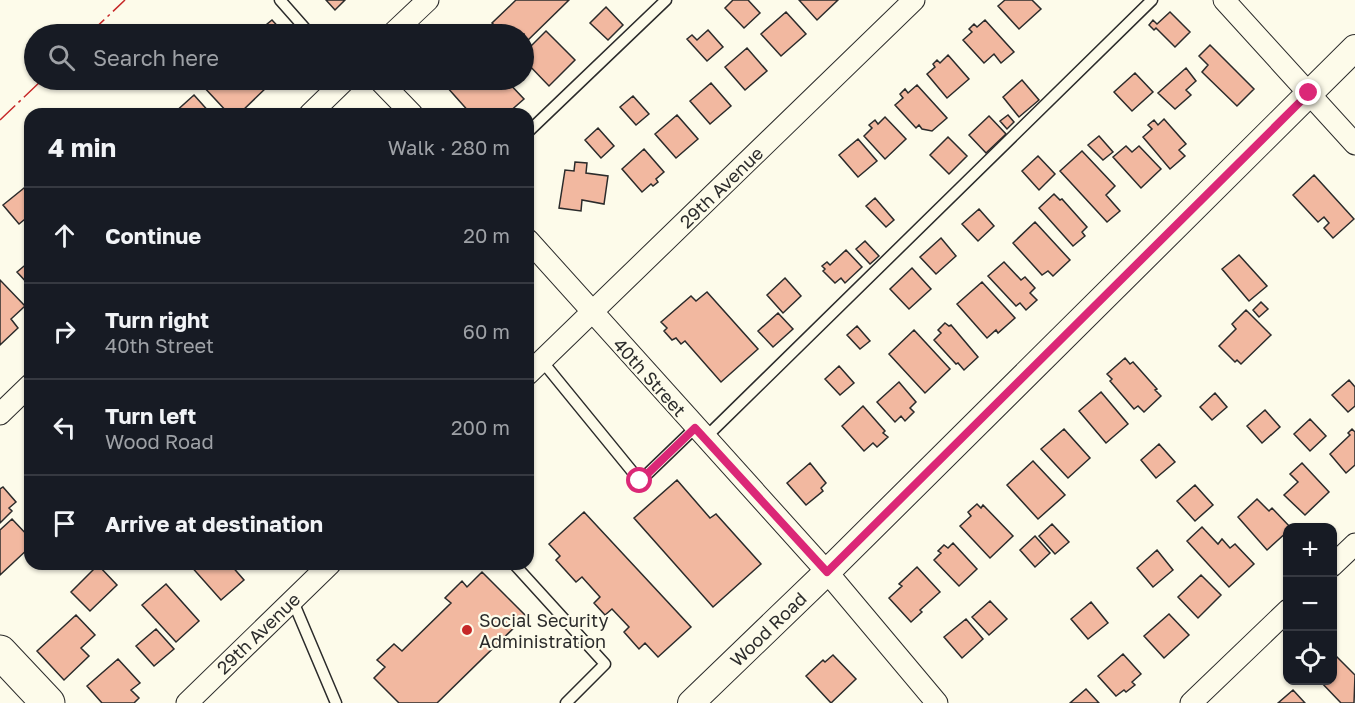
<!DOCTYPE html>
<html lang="en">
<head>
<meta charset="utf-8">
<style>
	:root { --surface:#171b24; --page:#20242c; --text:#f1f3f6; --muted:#9ea1a6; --line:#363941 }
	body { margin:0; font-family:"Golos Text",sans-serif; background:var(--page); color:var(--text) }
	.controls { position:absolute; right:18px; bottom:18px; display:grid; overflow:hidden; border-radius:12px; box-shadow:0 2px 4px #0004 }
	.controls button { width:54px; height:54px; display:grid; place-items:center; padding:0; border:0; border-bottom:2px solid var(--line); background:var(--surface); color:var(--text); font:30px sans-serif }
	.stop { position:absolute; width:18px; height:18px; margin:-14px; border:4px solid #db2777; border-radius:50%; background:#fff }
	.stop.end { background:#db2777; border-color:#fff; box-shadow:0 2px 6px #0008 }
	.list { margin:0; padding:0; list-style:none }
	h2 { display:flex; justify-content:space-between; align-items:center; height:78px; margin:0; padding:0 24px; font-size:26px }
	h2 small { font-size:20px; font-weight:400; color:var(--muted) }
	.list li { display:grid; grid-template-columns:39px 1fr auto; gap:18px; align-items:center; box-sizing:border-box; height:96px; padding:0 24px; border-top:2px solid var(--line) }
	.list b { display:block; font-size:22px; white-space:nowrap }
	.list p { margin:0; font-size:20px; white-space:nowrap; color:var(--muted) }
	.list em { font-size:20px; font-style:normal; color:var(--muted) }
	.icon { flex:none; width:33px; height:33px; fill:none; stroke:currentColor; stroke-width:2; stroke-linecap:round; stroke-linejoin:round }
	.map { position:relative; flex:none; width:1355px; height:703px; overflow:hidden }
	.search { position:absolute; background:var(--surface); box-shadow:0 2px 4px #0004; left:24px; top:24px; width:510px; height:66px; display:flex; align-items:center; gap:15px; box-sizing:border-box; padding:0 21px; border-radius:33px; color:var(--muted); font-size:22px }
	.panel { position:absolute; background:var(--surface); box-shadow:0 2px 4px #0004; left:24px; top:108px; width:510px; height:462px; border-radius:18px }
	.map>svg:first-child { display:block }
	.building { fill:#f2b8a0; stroke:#2b2b2b; stroke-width:1.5 }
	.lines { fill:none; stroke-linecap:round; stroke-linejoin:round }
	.service-casing { stroke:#2b2b2b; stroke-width:13 }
	.minor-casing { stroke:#2b2b2b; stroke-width:23 }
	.tertiary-casing { stroke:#2b2b2b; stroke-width:28 }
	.primary-casing { stroke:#2b2b2b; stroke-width:35 }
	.service { stroke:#fdfbea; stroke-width:10 }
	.minor { stroke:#fdfbea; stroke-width:21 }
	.tertiary { stroke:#fdfbea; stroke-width:26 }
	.primary { stroke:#fdfbea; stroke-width:33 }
	.power { stroke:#c62828; stroke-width:1.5; stroke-dasharray:21 4.5 3 4.5; stroke-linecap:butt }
	.route { stroke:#db2777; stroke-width:8 }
	.poi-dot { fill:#c62828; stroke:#fdfbea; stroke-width:2 }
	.labels { text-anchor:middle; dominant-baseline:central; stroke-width:4.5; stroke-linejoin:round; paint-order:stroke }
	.street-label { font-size:18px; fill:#2b2b2b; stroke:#fdfbea }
	.poi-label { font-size:18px; fill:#2b2b2b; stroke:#fdfbea; text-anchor:start }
</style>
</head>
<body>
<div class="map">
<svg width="1355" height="703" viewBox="0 0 1355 703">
	<rect width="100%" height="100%" fill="#fdfbea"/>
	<path class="building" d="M326,0H345L335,10Z
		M516,0H569L524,44V34H504L492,23Z
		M733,0H748L760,13L744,28L725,8Z
		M799,0H838L817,20Z
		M1005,0H1032L1041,9L1019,29L998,6Z
		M606,7L623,25L608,40L590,23Z
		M786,12L806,34L781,56L761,34Z
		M1170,12L1190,32L1175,47L1156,28L1154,30L1149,25L1153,20L1157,24Z
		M272,20L285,34H255Z
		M985,20L1014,52L1001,63L994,54L984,63L963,40L972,32L969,29L974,24L977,27Z
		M708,30L723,47L707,61L687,39L692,35L697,40Z
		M546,31L575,60L549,86L524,60V53Z
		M1210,45L1254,89L1237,106L1202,72L1208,65L1199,56Z
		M747,48L767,71L745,90L725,67Z
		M948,55L969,79L947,98L927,74L935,67L933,64L937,60L940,63Z
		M1186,68L1196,81L1186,90L1191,95L1175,109L1158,93Z
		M1135,73L1153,92L1132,111L1114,92Z
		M208,80H262L268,86L239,114H229L202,85Z
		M443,80H506L524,99L507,114H471L446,86L448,85Z
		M1022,80L1039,100L1019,117L1003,97Z
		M711,83L731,106L710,124L690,101Z
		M917,85L947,118L932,131L922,129L919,125L916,128L895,105L903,98L900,94L905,89L908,93Z
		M194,95L211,114H173Z
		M633,96L649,114L636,125L620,107Z
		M677,115L698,139L676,158L655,134Z
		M1008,115L1014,122L1007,129L1000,121Z
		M989,116L1006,134L986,153L969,135Z
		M885,117L906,139L885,159L864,136L872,128L869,125L875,120L878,124Z
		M1164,119L1186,144L1179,150L1185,156L1170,169L1143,137L1152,129L1148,125L1154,120L1158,125Z
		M598,128L614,146L601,158L585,140Z
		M1099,136L1113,152L1103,160L1088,145Z
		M948,137L967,156L949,174L930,155Z
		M858,139L877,161L858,177L839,155Z
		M1126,146L1132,152L1139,146L1161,169L1141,188L1113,157Z
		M644,149L664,172L656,179L658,182L653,186L651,184L642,192L622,169Z
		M1082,151L1115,186L1106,195L1120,211L1107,222L1060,171Z
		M1038,156L1055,174L1039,190L1022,171Z
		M575,162L587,163L586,173L608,176L604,204L582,200L581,211L559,208L565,170L574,171Z
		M1314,175L1354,219L1333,238L1324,228L1329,223L1324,217L1318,222L1293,195Z
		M29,184L30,215L19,224L3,205Z
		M1054,194L1060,200L1062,199L1087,227L1082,232L1085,236L1073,246L1039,208Z
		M875,198L894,220L886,227L866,206Z
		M979,209L994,226L978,241L962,224Z
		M1035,222L1070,260L1053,276L1048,271L1042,275L1013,243Z
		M941,238L956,256L936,274L920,257Z
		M865,241L879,256L870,264L856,249Z
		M846,250L862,267L845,283L841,278L835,283L823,271L825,269L822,266L827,262L830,265Z
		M1239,255L1267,286L1249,301L1222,269Z
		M30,261V286L17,272Z
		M1004,262L1021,280L1025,277L1035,288L1030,293L1037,300L1026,310L1020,303L1016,306L988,276Z
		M912,268L931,289L909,309L890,289Z
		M785,278L801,296L783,313L767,295Z
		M0,280L25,306L11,319L18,328L0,345Z
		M982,282L1015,318L998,333L996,330L987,338L957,304Z
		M707,292L758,349L721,382L685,341L681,344L676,338L672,340L664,331L667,328L661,322L691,296L696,301Z
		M1261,302L1268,309L1259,317L1253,310Z
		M1246,310L1271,335L1241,364L1237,360L1235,362L1219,346L1236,329L1232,324Z
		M778,313L793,329L773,347L758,331Z
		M945,323L949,326L951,325L978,357L964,370L958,363L956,364L934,340L941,333L938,330Z
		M857,326L870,341L860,349L847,335Z
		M914,330L950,369L925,393L889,354Z
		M1125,358L1130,364L1133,362L1157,389L1155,390L1161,396L1144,412L1138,406L1134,409L1110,381L1112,379L1107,374Z
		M839,366L854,383L840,395L825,379Z
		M1349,380L1355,387V406L1348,412L1332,395Z
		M899,382L916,402L910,408L914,412L905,421L901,416L895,422L877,402Z
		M1101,392L1128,424L1106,443L1079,411Z
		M1215,393L1227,407L1212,420L1200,407Z
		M863,406L885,431L883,433L888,437L877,447L873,443L864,451L842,426Z
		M1265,410L1280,427L1262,443L1247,426Z
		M1310,419L1326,436L1310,451L1294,434Z
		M1064,429L1090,458L1068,478L1041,449Z
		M1352,429L1355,432V465L1346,473L1330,454L1350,435L1348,433Z
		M1159,444L1175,462L1156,478L1141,460Z
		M1033,461L1065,495L1038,519L1007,485Z
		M810,463L826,483L821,488L823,491L806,505L787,483Z
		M1302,463L1329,492L1305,515L1284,495L1298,482L1290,474Z
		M677,480L710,518L716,514L761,564L713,607L634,518Z
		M1195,485L1213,505L1195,521L1177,501Z
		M3,487L16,502L9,508L12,511L0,523V489Z
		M1257,499L1269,511L1272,508L1291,528H1288V531L1267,550L1238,517Z
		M977,504L981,508L983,505L1013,536L990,558L960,526L971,516L968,512Z
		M584,512L691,627L658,657L645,643L639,649L624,632L629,627L612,609L605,615L594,603L600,597L582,577L576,582L556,560L560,556L549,544Z
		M12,519L30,538V547L0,575V530Z
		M1052,524L1069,542L1055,554L1039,536Z
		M1202,527L1218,544L1222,539L1230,548L1235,544L1254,564L1229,587L1187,541Z
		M1035,536L1050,553L1035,567L1020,550Z
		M953,543L977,569L959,586L934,560L941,553L938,551L944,545L948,548Z
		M1157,550L1173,570L1153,587L1137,568Z
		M189,564H230L244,580L221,600Z
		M98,565L117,585L90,611L71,592Z
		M917,567L940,592L920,610L922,612L911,622L889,598L902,586L899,584Z
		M482,572L526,616L437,703H399L374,678L385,667L377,660L394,644L402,651L451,603L445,598L462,581L467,587Z
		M1201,575L1221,595L1198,618L1178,597Z
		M166,584L199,621L176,642L142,605Z
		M990,601L1007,619L989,635L972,617Z
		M1091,602L1108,623L1088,639L1071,619Z
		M1169,614L1189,635L1164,658L1144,636Z
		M76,615L95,635L81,648L89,656L64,680L37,651Z
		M966,619L983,639L962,658L944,637Z
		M156,629L174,649L154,666L136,646Z
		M1332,652L1355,675L1354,703H1341L1319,680H1332Z
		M1123,654L1141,674L1132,682L1135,685L1126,692L1124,690L1116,696L1098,676Z
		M833,655L856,679L831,703L806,676L823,660L825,662Z
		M118,659L140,683L131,690L139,698L134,703H102L87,686Z
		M1086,689L1099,703H1070Z
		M1293,690L1305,703H1278Z"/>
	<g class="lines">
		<g class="service-casing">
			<path id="service" d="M280,0L310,34
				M528,132L666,0
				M542,361L640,481L695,428
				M705,438L1152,0
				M514,564L605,664L566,703
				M292,599L336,703"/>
		</g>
		<g class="minor-casing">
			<path id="minor" d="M1224,0L1355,144
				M392,34L428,0
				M379,80L412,114
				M310,114L345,80
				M528,240L827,572L937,703
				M528,374L914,0
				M0,414L30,385
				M1332,566L1355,544
				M187,703L330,564
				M1191,703L1288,610"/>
		</g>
		<g class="tertiary-casing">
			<path id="tertiary" d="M691,703L827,572L1355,48"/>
		</g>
		<g class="primary-casing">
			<path id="primary" d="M0,652L48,703"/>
		</g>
		<use href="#service" class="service"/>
		<use href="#minor" class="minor"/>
		<use href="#tertiary" class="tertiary"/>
		<use href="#primary" class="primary"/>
		<path class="power" d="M89,34L125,0
			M0,120L42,80"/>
	</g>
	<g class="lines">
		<path class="route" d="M640,481L695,428L827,572L1309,93"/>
	</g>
	<circle class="poi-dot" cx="467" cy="630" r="6"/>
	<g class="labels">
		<g class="street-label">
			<text transform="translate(721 187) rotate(-44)">29th Avenue</text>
			<text transform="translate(650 377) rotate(48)">40th Street</text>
			<text transform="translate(768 629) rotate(-44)">Wood Road</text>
			<text transform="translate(258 633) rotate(-44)">29th Avenue</text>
		</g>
		<g class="poi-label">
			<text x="479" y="620">Social Security<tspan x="479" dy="21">Administration</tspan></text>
		</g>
	</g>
</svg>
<div class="controls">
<button>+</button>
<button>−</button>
<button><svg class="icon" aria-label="locate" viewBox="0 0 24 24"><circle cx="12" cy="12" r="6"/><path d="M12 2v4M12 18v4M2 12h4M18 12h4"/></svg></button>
</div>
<div class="stop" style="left:640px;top:481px"></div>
<div class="stop end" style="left:1309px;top:93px"></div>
<div class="search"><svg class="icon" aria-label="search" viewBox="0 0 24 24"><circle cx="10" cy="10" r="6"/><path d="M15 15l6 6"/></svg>Search here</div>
<section class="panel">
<h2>4 min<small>Walk · 280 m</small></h2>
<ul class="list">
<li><svg class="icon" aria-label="ahead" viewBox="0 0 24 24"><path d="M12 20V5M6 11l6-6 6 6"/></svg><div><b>Continue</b></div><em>20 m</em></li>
<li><svg class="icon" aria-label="right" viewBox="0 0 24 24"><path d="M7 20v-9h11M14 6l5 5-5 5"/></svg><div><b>Turn right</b><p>40th Street</p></div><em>60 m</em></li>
<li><svg class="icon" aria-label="left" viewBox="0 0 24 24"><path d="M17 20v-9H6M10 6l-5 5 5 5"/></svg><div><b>Turn left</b><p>Wood Road</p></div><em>200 m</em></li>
<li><svg class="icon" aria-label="arrive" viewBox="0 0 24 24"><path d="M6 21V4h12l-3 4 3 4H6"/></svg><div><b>Arrive at destination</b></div></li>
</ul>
</section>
</div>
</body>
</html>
